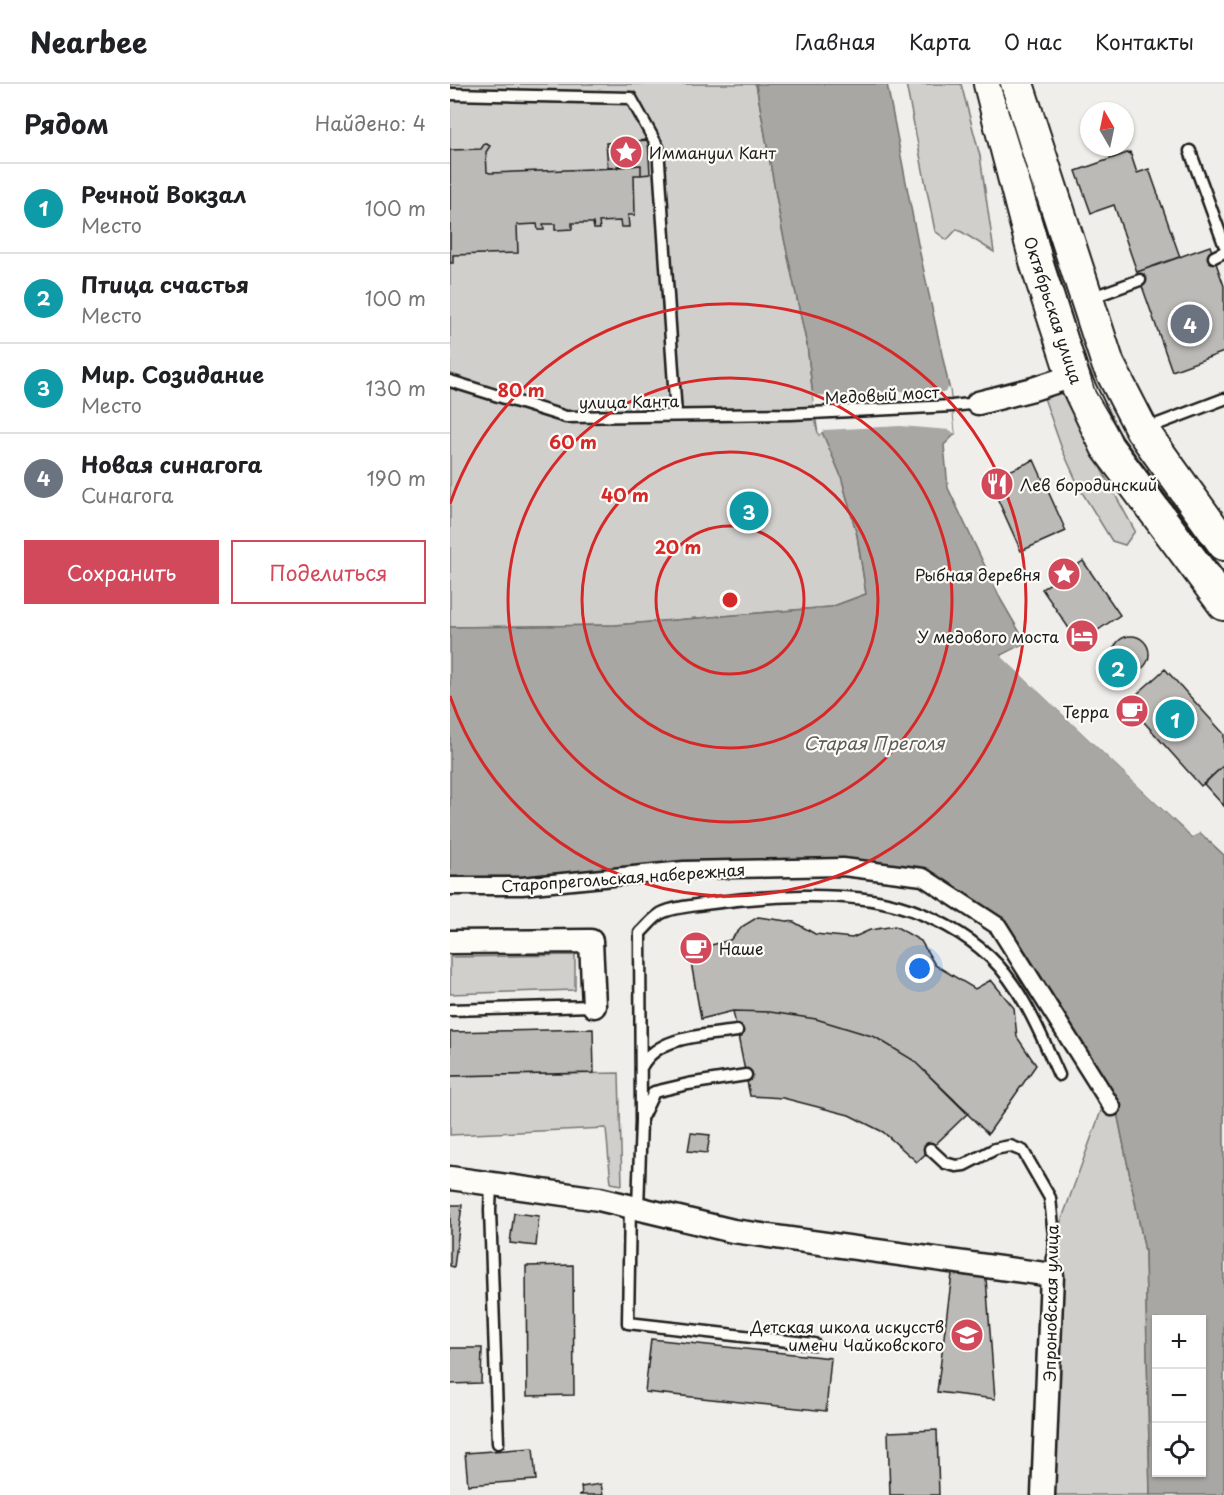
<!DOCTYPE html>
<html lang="ru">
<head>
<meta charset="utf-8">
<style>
	:root { --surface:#fff; --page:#f2f2f2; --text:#202124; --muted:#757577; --line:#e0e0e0; --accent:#d1495b }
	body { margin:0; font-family:"Playpen Sans",sans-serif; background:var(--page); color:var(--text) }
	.controls { position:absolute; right:18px; bottom:18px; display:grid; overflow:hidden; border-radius:0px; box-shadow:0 2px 4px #0004 }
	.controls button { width:54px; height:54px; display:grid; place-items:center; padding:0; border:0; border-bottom:2px solid var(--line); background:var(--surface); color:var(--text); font:30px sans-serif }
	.compass { position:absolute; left:630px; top:18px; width:54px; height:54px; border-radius:50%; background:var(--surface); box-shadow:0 2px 4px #0004; rotate:351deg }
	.you { position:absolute; left:470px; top:885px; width:21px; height:21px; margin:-15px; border:4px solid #fff; border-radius:50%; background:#1a73e8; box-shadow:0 0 0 9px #1a73e833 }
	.badge { display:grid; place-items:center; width:39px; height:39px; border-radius:50%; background:var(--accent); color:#fff; font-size:20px; font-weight:700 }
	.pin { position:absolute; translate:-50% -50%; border:3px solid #fff; box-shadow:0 2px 6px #0006 }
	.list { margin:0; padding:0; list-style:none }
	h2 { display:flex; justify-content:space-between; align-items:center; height:78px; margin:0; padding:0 24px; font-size:26px }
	h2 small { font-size:20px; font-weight:400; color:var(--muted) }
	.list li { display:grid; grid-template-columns:39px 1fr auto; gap:18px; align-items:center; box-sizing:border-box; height:90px; padding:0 24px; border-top:2px solid var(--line) }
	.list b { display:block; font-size:22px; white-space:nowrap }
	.list p { margin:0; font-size:20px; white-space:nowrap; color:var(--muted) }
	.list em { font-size:20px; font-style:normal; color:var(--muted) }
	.actions { display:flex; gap:12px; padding:18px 24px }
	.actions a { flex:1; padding:14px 0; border:2px solid var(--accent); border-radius:0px; text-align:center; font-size:21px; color:var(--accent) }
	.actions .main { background:var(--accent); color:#fff }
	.icon { flex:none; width:33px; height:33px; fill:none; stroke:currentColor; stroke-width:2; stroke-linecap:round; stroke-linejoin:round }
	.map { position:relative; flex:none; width:774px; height:1411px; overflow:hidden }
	header { display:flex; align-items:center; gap:36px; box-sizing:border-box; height:84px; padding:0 30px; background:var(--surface); border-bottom:2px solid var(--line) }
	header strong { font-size:28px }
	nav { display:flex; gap:33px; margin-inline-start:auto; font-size:21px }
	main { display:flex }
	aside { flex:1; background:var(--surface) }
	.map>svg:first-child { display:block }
	.green { fill:#d0cfcc; stroke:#767674; stroke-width:1.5 }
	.water { fill:#a8a7a3; stroke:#706f6d; stroke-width:1.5; fill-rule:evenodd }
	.pier { fill:#f0eeea }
	.building { fill:#bbbab6; stroke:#1c1c1c; stroke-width:1.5 }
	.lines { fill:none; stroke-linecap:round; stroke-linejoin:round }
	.service-casing { stroke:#1c1c1c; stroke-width:15 }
	.pedestrian-casing { stroke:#1c1c1c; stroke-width:21 }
	.minor-casing { stroke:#1c1c1c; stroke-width:27 }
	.secondary-casing { stroke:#1c1c1c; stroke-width:36 }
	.service { stroke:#fdfcf7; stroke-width:10 }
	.pedestrian { stroke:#fdfcf7; stroke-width:16 }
	.minor { stroke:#fdfcf7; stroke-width:22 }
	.secondary { stroke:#fdfcf7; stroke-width:32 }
	.tram { stroke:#1c1c1c; stroke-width:1.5 }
	.ring { fill:none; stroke:#d62828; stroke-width:3 }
	.labels { text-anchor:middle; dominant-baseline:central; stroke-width:4.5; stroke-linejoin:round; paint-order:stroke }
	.poi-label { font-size:16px; fill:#1c1c1c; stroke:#fdfcf7; text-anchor:end }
	.street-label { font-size:16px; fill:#1c1c1c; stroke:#fdfcf7 }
	.water-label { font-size:18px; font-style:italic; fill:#5b5b59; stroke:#fdfcf7 }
	.centre { fill:#d62828; stroke:#fdfcf7; stroke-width:3 }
	.ring-label { font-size:18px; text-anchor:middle; font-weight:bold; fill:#d62828; stroke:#fdfcf7; stroke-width:4.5; stroke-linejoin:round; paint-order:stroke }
</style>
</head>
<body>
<header>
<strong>Nearbee</strong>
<nav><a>Главная</a><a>Карта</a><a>О нас</a><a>Контакты</a></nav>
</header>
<main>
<aside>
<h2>Рядом<small>Найдено: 4</small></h2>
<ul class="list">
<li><span class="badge" style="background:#0f9aa8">1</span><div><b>Речной Вокзал</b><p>Место</p></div><em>100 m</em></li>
<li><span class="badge" style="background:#0f9aa8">2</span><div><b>Птица счастья</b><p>Место</p></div><em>100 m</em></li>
<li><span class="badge" style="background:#0f9aa8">3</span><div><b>Мир. Созидание</b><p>Место</p></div><em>130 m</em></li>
<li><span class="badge" style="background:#6b7280">4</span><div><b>Новая синагога</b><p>Синагога</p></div><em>190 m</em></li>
</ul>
<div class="actions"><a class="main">Сохранить</a><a>Поделиться</a></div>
</aside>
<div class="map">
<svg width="774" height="1411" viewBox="0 0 774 1411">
	<rect width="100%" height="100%" fill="#f0eeea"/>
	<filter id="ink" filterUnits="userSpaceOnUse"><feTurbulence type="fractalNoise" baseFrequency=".0167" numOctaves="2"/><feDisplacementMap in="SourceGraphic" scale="12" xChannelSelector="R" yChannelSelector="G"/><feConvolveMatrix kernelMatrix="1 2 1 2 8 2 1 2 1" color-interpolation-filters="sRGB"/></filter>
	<g filter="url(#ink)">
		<path class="green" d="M0,0H306L332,145L357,261L365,329L391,392L407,451L416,510L381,523L165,541L0,543Z
			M456,0H511L530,72L544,168L507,145L497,156L485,147Z
			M612,303L645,374L685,447L675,461L662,457L630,405L612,365L593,311Z
			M125,871V906L0,910V873Z
			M169,989L172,1101L161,1099L156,1044L0,1051V992Z
			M663,1008L695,1167L700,1411H593L604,1152L609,1143L652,1024Z"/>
		<path class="water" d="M306,0H437L468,160L500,307L505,350L494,361L498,404L551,516L576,559L551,571L742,753L750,749L774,771V1411H700L695,1167L663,1008L553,836L479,786L395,776L77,795L0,798V543L165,541L381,523L416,510L407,451L391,392L372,348L369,351L367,345L357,261L332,145ZM706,1236H752V1388H706Z"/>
		<path class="pier" d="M499,303L505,350L500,346L450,342L374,346L369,351L362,307L365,311L385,312L448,307L495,308Z
			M576,559L578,561L556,573L742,750L748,747L750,749L742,753L551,572Z"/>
		<path class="building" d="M198,56L200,90L191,91V81L158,84L156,59Z
			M35,59L40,62L36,68L37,88L40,89L167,84V82L191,81V91H184L185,131H178L179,143H171L170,137L149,138L150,145H144L143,139H122V145L105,146V140H93L94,146H88L87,140L67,141L68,169L3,171V179H0V66L31,65Z
			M680,68L687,89L699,85L730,173L687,188L664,121L641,129L626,87Z
			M760,162L774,202V268L722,287L687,188Z
			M584,376L616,447L571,467L539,396Z
			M633,477L670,531L629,559L592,505Z
			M663 570a18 18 0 1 1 36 0a18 18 0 1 1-36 0Z
			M715,585L774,650V681L751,702L677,619Z
			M774,681V722L754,700Z
			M308,833L344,838L365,850L402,854L420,846L445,842L471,857L485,881L525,905L541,896L564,924L567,953L586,981L538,1050L463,976L425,953L366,935L320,928L283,927L251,935L239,867L280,856L293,842Z
			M283,927L320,928L366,935L425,953L463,976L518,1029L467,1078L433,1048L399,1031L333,1014L300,1012Z
			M143,945L144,989L0,992V948Z
			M241,1049L260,1051L257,1069L238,1067Z
			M0,1121H12L4,1183L0,1182Z
			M64,1129L89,1132L86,1162L60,1159Z
			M123,1181L124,1311L77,1312L76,1182Z
			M502,1190L536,1194L545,1315L487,1308Z
			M201,1255L381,1274L376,1327L195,1308Z
			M0,1264H32L31,1299L0,1300Z
			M487,1346L489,1411H440L438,1348Z
			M83,1364L86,1396L18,1401L15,1369Z
			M151,1400L153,1411H129L132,1410L131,1403Z"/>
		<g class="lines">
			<g class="service-casing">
				<path id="service" d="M0,10L181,14L208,63L226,331
					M740,67L774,160
					M764,173L774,168
					M640,214L690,196
					M0,297L116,333L341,330L502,322L528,319
					M695,345L774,315
					M0,926L144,922
					M192,982C209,951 255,952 287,947
					M193,1031L204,1008L238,1000L296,991
					M480,1065L495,1079L506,1082L514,1081L545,1065L560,1062L573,1067L600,1114L604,1152L602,1191
					M41,1099L40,1126L48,1359
					M180,1122L178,1239L364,1260
					M188,1124L191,1037L190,849C197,843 205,831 214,828C225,823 242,822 254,820C309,812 396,806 449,822C481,831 516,850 540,873C572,903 591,951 609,991"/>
			</g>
			<g class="pedestrian-casing">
				<path id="pedestrian" d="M0,802H72L234,786L393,783L473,793L548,842L662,1023"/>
			</g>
			<g class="minor-casing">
				<path id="minor" d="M528,319L583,305L623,292
					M0,858L141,857L144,922
					M0,1094L149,1115L283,1147L602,1191L593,1411"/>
			</g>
			<g class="secondary-casing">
				<path id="secondary" d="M540,0L587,181L623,292L657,363L774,520
					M567,0L658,280L692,346L774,460"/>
			</g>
			<use href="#service" class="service"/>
			<use href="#pedestrian" class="pedestrian"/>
			<use href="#minor" class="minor"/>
			<use href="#secondary" class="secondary"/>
			<path class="tram" d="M550,0L645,307L672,353L774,489"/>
		</g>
	</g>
	<g class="ring">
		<circle cx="280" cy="516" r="74"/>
		<circle cx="280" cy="516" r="148"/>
		<circle cx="280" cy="516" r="222"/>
		<path d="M0 420A296 296 0 1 1 0 612"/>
	</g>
	<defs>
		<g id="sight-disc" transform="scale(1.725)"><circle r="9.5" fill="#d1495b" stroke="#fdfcf7"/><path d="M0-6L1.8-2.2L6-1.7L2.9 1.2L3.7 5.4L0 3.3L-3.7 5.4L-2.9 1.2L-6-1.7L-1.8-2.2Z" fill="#fff"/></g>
		<g id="restaurant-disc" transform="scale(1.725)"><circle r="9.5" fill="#d1495b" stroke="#fdfcf7"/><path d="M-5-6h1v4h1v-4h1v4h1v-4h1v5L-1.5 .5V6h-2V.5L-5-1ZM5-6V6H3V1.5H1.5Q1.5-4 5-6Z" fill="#fff"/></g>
		<g id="hotel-disc" transform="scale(1.725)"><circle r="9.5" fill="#d1495b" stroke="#fdfcf7"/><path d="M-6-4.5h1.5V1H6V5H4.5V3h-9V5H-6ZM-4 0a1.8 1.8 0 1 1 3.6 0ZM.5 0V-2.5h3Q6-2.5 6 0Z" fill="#fff"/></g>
		<g id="cafe-disc" transform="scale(1.725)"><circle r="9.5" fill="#d1495b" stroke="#fdfcf7"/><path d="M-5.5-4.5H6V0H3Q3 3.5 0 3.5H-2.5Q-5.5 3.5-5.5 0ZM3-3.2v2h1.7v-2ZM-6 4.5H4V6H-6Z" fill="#fff"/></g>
		<g id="school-disc" transform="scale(1.725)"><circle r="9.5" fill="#d1495b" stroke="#fdfcf7"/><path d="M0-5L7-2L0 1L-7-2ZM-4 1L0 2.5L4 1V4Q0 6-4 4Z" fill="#fff"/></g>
	</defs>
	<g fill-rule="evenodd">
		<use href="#sight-disc" x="176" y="68"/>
		<use href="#restaurant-disc" x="547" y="400"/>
		<use href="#sight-disc" x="614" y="490"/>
		<use href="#hotel-disc" x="632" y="552"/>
		<use href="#cafe-disc" x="682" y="627"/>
		<use href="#cafe-disc" x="246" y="864"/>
		<use href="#school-disc" x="517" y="1251"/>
	</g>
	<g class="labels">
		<g class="poi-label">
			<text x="199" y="68" text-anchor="start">Иммануил Кант</text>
			<text x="570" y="400" text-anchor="start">Лев бородинский</text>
			<text x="591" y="490">Рыбная деревня</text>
			<text x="609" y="552">У медового моста</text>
			<text x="659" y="627">Терра</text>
			<text x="269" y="864" text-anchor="start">Наше</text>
			<text x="494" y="1242">Детская школа искусств<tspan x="494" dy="18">имени Чайковского</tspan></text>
		</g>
		<g class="street-label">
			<text transform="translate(604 226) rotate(72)">Октябрьская улица</text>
			<text transform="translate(432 310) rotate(-3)">Медовый мост</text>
			<text transform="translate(179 317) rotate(-1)">улица Канта</text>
			<text transform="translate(173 793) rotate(-4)">Старопрегольская набережная</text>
			<text transform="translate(600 1219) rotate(-89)">Эпроновская улица</text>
		</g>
		<g class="water-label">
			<text x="424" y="658">Старая Преголя</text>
		</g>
	</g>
	<circle cx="280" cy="516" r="9" class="centre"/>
	<g class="ring-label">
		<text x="71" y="313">80 m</text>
		<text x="123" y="365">60 m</text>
		<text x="175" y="418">40 m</text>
		<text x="228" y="470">20 m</text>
	</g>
</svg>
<div class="controls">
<button>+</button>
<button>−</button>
<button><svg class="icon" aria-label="locate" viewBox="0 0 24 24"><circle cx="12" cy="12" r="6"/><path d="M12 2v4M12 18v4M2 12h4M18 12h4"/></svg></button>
</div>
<svg class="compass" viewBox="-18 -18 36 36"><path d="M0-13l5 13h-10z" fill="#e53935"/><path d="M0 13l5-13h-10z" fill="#757577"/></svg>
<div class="you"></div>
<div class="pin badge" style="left:725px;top:635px;background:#0f9aa8">1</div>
<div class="pin badge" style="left:668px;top:584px;background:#0f9aa8">2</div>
<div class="pin badge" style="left:299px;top:427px;background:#0f9aa8">3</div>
<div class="pin badge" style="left:740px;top:240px;background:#6b7280">4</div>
</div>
</main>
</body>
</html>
